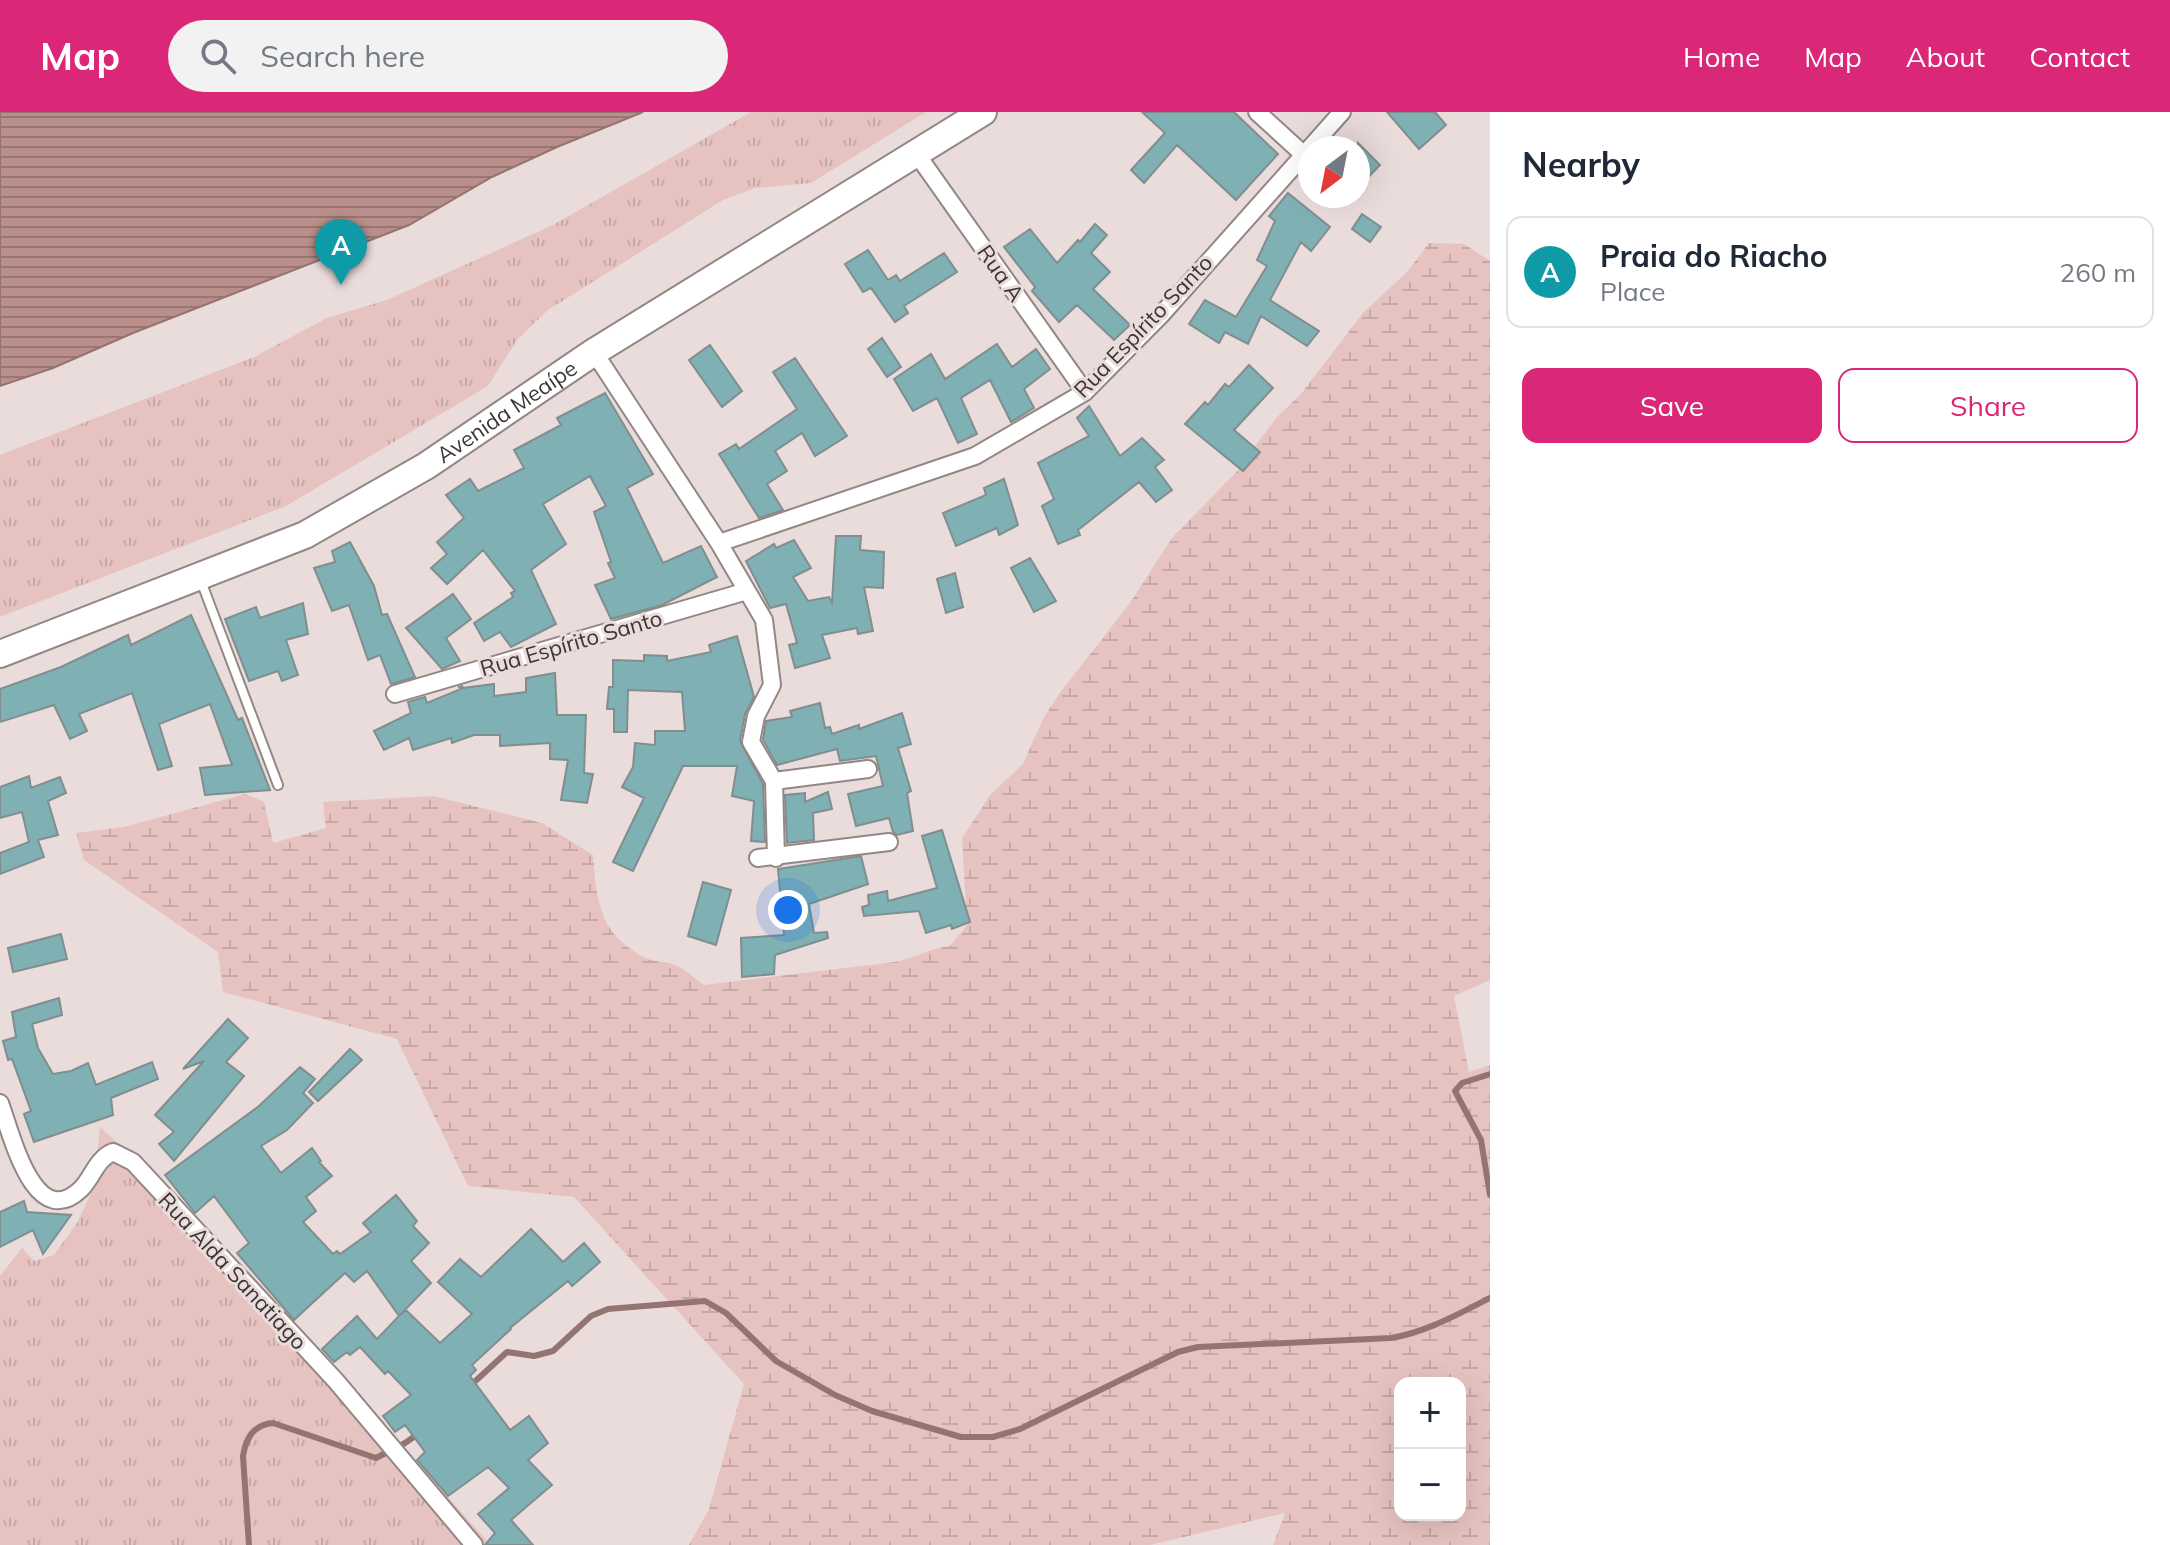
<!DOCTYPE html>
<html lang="en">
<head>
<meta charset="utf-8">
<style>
	:root { --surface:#fff; --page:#f2f2f3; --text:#1f2937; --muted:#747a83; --line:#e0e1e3; --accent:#db2777 }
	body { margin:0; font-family:Mulish,sans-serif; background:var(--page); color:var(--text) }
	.controls { position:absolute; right:24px; bottom:24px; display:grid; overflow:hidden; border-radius:16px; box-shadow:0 8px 32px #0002 }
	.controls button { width:72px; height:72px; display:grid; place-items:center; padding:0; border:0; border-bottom:2px solid var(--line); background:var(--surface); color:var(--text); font:40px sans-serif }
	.compass { position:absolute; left:1298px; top:24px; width:72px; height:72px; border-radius:50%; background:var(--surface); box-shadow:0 8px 32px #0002; rotate:212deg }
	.you { position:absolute; left:788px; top:798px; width:28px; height:28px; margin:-20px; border:6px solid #fff; border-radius:50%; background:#1a73e8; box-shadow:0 0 0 12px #1a73e833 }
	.badge { display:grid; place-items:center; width:52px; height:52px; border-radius:50%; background:var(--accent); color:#fff; font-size:26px; font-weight:700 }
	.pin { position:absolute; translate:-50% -66px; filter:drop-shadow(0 2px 4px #0008) }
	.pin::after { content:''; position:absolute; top:42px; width:28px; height:24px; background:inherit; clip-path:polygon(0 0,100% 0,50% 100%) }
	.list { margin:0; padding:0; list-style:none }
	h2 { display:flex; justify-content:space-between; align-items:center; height:104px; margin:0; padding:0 32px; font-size:34px }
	h2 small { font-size:26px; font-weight:400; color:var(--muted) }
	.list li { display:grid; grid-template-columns:52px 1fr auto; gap:24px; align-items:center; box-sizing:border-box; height:112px; margin:0 16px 16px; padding:0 16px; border:2px solid var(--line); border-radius:16px }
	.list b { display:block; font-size:30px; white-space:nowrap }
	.list p { margin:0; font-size:26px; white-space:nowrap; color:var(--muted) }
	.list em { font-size:26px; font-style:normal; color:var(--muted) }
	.actions { display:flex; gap:16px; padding:24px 32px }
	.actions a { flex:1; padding:18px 0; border:2px solid var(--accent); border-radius:16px; text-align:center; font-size:28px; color:var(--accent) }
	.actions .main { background:var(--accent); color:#fff }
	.icon { flex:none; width:44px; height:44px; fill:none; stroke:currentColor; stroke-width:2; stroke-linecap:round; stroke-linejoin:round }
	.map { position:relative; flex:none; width:1490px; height:1433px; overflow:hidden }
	header { display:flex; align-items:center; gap:48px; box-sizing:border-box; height:112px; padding:0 40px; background:var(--accent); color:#fff }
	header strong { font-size:38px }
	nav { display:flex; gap:44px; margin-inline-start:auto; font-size:28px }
	.search { width:560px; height:72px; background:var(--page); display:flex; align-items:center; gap:20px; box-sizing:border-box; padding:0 28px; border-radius:44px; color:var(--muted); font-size:30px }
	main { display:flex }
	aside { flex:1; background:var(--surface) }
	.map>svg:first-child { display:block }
	.grass { fill:url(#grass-tufts) }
	.wetland { fill:url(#wetland-marsh); fill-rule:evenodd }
	.water { fill:url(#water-rules); stroke:#947471; stroke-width:2 }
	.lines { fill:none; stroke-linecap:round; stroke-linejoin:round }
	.stream { stroke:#947471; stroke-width:6 }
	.building { fill:#7eb0b4; stroke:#818e8f; stroke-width:2 }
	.lane-casing { stroke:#938785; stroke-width:12 }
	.street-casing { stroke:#938785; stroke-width:20 }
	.primary-casing { stroke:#938785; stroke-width:30 }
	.lane { stroke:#fff; stroke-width:8 }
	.street { stroke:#fff; stroke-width:16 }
	.primary { stroke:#fff; stroke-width:26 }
	.labels { text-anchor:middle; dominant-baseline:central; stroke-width:6; stroke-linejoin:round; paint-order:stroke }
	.street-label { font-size:22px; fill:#3b3635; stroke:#eadcdb }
</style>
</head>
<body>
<header>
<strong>Map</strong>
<div class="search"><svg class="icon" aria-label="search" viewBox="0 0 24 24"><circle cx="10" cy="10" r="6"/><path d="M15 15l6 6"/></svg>Search here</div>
<nav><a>Home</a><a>Map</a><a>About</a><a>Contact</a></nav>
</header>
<main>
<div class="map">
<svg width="1490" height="1433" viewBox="0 0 1490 1433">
	<defs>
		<pattern id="grass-tufts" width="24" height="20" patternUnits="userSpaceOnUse" patternTransform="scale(2)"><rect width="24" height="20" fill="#e6c3c0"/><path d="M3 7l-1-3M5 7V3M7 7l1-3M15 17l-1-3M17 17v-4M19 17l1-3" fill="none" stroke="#c6a8a6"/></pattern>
		<pattern id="wetland-marsh" width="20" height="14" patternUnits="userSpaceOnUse" patternTransform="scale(2)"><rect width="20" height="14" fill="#e6c3c0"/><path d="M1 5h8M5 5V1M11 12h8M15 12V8" fill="none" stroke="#c6a8a6"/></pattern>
		<pattern id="water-rules" width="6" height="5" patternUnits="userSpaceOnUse" patternTransform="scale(2)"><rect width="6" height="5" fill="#ba8f8b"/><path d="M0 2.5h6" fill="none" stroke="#987672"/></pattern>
	</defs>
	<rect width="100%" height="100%" fill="#eadcdb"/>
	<path class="grass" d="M751,0H926L811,71L755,76L723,88L548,198L517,228L488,274L286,394L0,505V343L254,245L327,206L387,188L553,113Z
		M100,1015L176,1083L491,1433H0V1164L22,1136L34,1149L54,1143L77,1111L94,1075Z"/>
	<path class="wetland" d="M1429,131L1464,132L1490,149V868L1454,884L1469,960L1490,953V1433H1273L1285,1401L1150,1433H689L709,1397L744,1272L574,1085L468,1074L397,927L223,880L218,840L84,748L76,721L124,715L245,682L264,690L273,731L326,716L323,690L433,684L542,711L593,743C597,791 599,823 648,847C656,850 664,849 672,852C683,855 694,866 704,873L895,850C915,846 931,836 950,834L967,813L962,726L990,683L1023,652L1043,607L1059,582L1130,491L1172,426L1248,348L1255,334L1278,304L1301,282L1363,201L1407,160ZM1400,1271H1460V1403H1400Z"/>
	<path class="water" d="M0,0H643L557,35L492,65L409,113L133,221L53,256L0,274Z"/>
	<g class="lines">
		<path class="stream" d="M1490,962L1462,971L1455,979L1481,1028L1490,1083
			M470,1274L507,1240L534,1244L553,1239L591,1204L608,1197L705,1189L726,1201L776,1249L835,1283L872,1299L961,1325H993L1020,1317L1178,1240L1198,1235L1391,1226C1427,1220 1458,1202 1490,1186
			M249,1433L243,1344C246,1326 253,1313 273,1311L376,1346L405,1331L418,1322"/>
	</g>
	<path class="building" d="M1142,0H1234L1278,42L1236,88L1177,33L1144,71L1131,58L1165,21Z
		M1387,0H1435L1446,13L1419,37Z
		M1358,31L1380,53L1358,76Z
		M1288,81L1330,115L1311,139L1301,130L1270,188L1319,219L1307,234L1261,204L1248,232L1225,220L1219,231L1189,212L1205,188L1236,205L1267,154L1257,148L1275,109L1269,104Z
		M1362,102L1381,115L1370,130L1352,117Z
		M1095,112L1107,123L1091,141L1110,160L1093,177L1130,213L1114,228L1077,193L1059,210L1032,179L1035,175L1004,135L1030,117L1057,151L1078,128L1080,130Z
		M868,138L888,168L896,163L900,169L944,141L957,160L904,194L908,201L895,210L871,176L863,180L845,152Z
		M882,226L901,255L887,265L868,237Z
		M997,232L1012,255L1036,237L1050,257L1024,277L1034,296L1011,310L990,268L961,286L977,322L958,331L937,286L913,299L894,267L931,242L945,267Z
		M710,233L742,279L722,295L689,248Z
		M795,246L847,324L815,344L802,321L775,339L787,359L767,372L783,398L759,406L719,342L736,332L739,337L797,297L773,260Z
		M1249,253L1273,276L1234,318L1260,340L1243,359L1185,312L1205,290L1208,293L1225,272L1229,275Z
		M605,281L653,362L627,376L663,451L701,434L717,465L662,493L611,507L595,473L615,466L608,451L611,450L594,400L606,394L590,364L543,392L566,432L531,458L556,512L511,535L500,520L484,529L474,511L513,485L511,481L515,479L483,438L447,472L431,456L447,442L437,430L464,406L446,383L470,367L478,379L524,356L514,338L561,313L557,306Z
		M1089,294L1120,344L1142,326L1164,348L1155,355L1172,378L1156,390L1139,370L1078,418L1080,423L1058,432L1042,394L1054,387L1038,351L1089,324L1077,306Z
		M1004,367L1018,413L999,423L997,416L956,434L943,401L986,383L984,376Z
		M836,424H861L860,438L884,440L883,476L864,475L873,519L858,522L857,516L822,523L830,546L795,556L789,533L797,531L786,492L770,496L746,449L774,432L776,436L794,428L811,456L793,465L808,489L829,485L832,491Z
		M350,430L374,474L382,503L387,502L415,565L391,572L380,543L368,548L349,493L332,499L314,456L335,450L332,439Z
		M1030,446L1056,489L1034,500L1011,456Z
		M955,461L963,495L946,501L937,467Z
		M453,482L471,507L446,526L460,549L442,557L406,516Z
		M303,491L308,522L286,528L298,563L282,569L278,559L249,569L225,507L256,495L260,506Z
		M191,503L238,608L242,606L270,678L205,683L200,656L232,653L210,592L159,612L172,654L158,658L132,581L79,602L87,619L70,627L54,593L0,610V577L61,555L128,523L131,533Z
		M737,524L754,585L745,602L740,629L763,672L765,730L751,729L754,689L732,684L737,654H683L633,759L613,750L644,686L622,675L633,655L635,631L655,633V619H685L682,580L628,578L627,620H614V597H607L609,575H613V548L644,549V543L667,544V549L711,540L709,533Z
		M555,561L557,603H586L584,661L593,662L587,691L561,688L568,648L550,647V631L500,634V623H474L452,631L451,626L413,638L409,626L384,638L374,619L411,601L408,590L425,585L427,591L461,577L459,575L462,574L463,576L494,572V584L526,580V566Z
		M820,591L825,616L830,615L832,622L859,613V617L902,601L911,632L898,636L911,679L907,681L913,719L897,723L893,720L889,706L856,714L848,682L883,674L876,644L840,649L837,637L777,653L763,628L766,609L792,605L790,599Z
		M29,664L31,676L60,665L66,681L48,689L58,723L38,728L44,745L0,762V741L29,730L22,700L0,706V675Z
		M828,680L832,697L813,701L814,728L787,731L785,683L805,681V690Z
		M942,718L970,810L952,817L951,813L926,821L919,799L864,804L862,795L869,793L868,783L887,779L888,789L937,776L922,724Z
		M861,744L868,772L809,792L814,821L827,820L828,826L775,843L774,862L742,865L741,826L784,823L778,757Z
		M703,770L731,778L716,833L688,824Z
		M61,822L67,847L13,860L8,836Z
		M59,886L62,903L32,912L38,936L53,962L71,959L88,951L96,973L152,950L158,967L111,986L113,1003L34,1030L24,1002L31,999L12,947L8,948L3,929L16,925L12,900Z
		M228,907L248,926L226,950L244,964L174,1049L159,1032L174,1020L155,1003L204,949L183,957Z
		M350,937L362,948L318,989L309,980Z
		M300,955L315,967L303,981L313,991L287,1018L261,1034L281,1061L312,1036L321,1049L319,1050L332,1064L306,1085L316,1099L303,1110L333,1142L337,1139L340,1142L371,1120L363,1111L396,1083L417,1109L413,1114L429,1131L411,1149L431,1171L400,1203L406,1198L440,1231L472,1202L438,1170L460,1147L481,1165L531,1117L563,1150L584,1131L600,1150L572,1174L568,1169L510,1216L511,1217L472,1253L476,1258L470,1264L510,1318L529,1304L548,1331L528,1348L552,1373L511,1408L533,1433H485L495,1421L478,1402L509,1376L488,1355L448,1384L417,1348L425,1340L405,1313L395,1320L383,1304L411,1283L388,1259L385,1262L360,1235L350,1243L347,1240L334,1250L322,1237L357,1204L377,1227L399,1204L367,1159L354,1170L345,1161L294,1208L237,1141L249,1131L214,1084L195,1101L165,1063L259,994Z
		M24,1089L27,1100L71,1103L43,1142L33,1118L0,1135V1100Z"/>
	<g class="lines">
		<g class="lane-casing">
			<path id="lane" d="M201,469L278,673"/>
		</g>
		<g class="street-casing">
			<path id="street" d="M1257,0L1303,42
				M916,41L1085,280
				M594,240L719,431L764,508L772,573L756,604L751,630L774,669L776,746
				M719,431L975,344L1085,280L1161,203L1342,0
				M395,582L747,479
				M774,669L868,657
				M758,746L889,730
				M0,991C11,1020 34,1122 81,1077C93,1065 96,1047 113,1040L133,1050L336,1269L474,1433"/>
		</g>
		<g class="primary-casing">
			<g id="primary">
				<path id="s1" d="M0,542L305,423L426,354L594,240L983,0"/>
			</g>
		</g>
		<use href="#lane" class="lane"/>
		<use href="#street" class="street"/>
		<use href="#primary" class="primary"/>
	</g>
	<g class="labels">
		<g class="street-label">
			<text transform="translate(1001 161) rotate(55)">Rua A</text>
			<text transform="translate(1143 214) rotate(-46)">Rua Espírito Santo</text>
			<text stroke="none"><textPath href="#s1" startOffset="564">Avenida Meaípe</textPath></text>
			<text transform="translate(571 531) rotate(-16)">Rua Espírito Santo</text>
			<text transform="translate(233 1159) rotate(47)">Rua Alda Sanatiago</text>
		</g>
	</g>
</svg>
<div class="controls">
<button>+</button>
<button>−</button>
</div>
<svg class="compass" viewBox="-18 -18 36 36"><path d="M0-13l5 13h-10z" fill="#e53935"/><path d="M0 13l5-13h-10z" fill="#747a83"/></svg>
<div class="you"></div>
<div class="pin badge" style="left:341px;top:173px;background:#0f9aa8">A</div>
</div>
<aside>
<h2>Nearby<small></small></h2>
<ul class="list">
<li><span class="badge" style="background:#0f9aa8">A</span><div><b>Praia do Riacho</b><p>Place</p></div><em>260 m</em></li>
</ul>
<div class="actions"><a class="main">Save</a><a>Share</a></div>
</aside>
</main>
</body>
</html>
